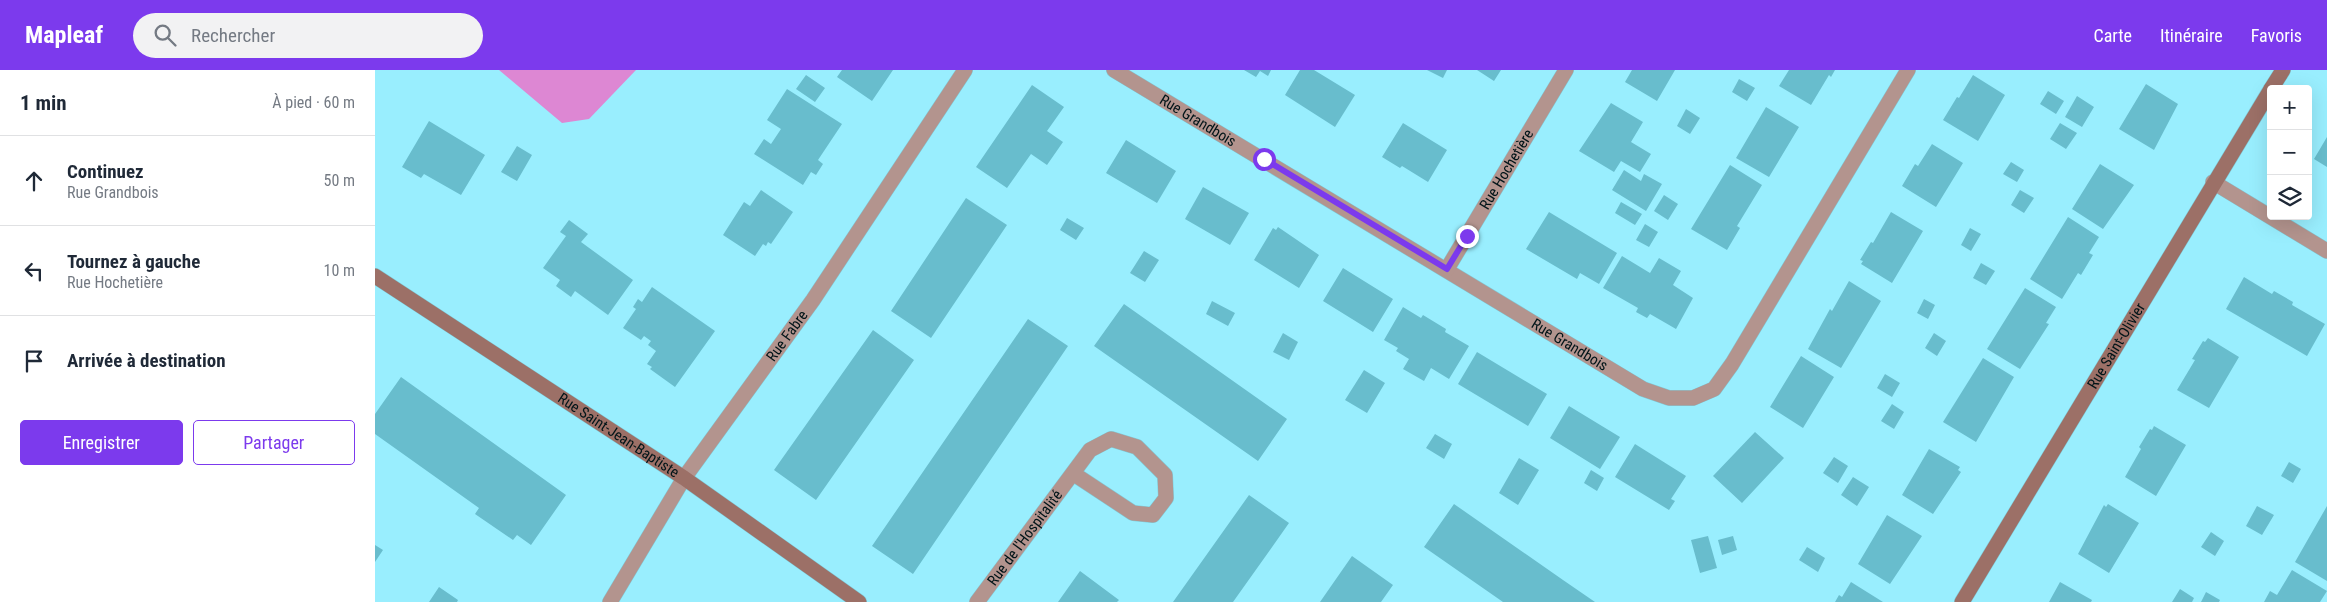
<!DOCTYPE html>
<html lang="fr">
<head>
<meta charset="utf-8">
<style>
	:root { --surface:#fff; --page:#f2f2f3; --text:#1f2937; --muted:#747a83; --line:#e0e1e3; --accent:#7c3aed }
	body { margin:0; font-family:"Roboto Condensed",sans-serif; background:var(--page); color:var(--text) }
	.controls { position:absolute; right:15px; top:15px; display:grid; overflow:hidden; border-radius:5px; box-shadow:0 5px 20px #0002 }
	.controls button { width:45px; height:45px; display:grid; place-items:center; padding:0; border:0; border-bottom:1px solid var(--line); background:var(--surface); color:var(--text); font:25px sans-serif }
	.stop { position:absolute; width:15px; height:15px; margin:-11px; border:4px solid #7c3aed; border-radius:50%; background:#fff }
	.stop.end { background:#7c3aed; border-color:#fff; box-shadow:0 1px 5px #0008 }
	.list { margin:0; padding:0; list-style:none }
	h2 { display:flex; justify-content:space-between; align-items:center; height:65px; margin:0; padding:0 20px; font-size:21px }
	h2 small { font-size:16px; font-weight:400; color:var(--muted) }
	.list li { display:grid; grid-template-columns:32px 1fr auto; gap:15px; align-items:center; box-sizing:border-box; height:90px; padding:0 20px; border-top:1px solid var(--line) }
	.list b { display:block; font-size:19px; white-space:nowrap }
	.list p { margin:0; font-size:16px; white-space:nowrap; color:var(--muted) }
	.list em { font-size:16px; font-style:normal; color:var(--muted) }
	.actions { display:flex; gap:10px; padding:15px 20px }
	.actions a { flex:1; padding:11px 0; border:1px solid var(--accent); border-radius:5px; text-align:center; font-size:18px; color:var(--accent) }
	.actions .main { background:var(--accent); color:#fff }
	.icon { flex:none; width:28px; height:28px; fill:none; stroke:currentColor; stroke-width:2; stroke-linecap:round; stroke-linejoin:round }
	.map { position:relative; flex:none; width:1952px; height:532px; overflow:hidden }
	header { display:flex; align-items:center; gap:30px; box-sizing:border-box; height:70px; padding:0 25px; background:var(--accent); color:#fff }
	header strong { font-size:24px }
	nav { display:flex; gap:28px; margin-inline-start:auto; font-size:18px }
	.search { width:350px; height:45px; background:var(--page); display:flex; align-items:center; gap:12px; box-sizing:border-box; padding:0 18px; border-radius:28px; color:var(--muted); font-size:19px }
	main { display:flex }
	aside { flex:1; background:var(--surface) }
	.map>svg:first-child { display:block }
	.forest { fill:#dd87d3 }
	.building { fill:#68bdcd }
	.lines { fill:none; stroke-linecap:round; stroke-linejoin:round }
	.street-casing { stroke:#81cbd9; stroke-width:16 }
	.secondary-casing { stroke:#81cbd9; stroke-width:16 }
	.street { stroke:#b3948e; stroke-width:15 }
	.secondary { stroke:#9c7067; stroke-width:15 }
	.route { stroke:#7c3aed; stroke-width:6 }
	.labels { text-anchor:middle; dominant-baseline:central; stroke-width:4.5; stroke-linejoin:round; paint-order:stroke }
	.street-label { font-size:15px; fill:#001418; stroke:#99eefe }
</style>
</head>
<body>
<header>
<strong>Mapleaf</strong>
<div class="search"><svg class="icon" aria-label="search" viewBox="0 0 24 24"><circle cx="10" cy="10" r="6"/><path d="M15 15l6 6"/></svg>Rechercher</div>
<nav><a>Carte</a><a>Itinéraire</a><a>Favoris</a></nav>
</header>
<main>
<aside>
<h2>1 min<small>À pied · 60 m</small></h2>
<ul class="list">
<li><svg class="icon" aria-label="ahead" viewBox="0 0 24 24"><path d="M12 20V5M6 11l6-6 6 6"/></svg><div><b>Continuez</b><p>Rue Grandbois</p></div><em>50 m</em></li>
<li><svg class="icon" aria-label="left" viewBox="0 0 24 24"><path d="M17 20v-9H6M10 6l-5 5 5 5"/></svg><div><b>Tournez à gauche</b><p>Rue Hochetière</p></div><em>10 m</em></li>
<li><svg class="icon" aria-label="arrive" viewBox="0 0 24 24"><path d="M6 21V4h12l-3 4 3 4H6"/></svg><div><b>Arrivée à destination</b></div></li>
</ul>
<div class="actions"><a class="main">Enregistrer</a><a>Partager</a></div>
</aside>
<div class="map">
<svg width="1952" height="532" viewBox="0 0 1952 532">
	<rect width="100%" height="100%" fill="#99eefe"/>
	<path class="forest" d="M124,0H261L214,49L187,53Z"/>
	<path class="building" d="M467,0H518L497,31L462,7Z
		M869,0H896L893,6L885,1L881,7Z
		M925,0H939L980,25L960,57L910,25Z
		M1052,0H1072L1068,8Z
		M1102,0H1126L1119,11Z
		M1257,0H1300L1282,31L1250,12Z
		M1414,0H1460L1456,7L1454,5L1436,35L1404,16Z
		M431,5L450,18L440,32L421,19Z
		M1598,5L1630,25L1603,71L1568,50L1582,27L1584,28Z
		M1364,9L1380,18L1372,31L1357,22Z
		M1771,14L1803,34L1779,80L1744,59Z
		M657,15L689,37L672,61L688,72L672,95L656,84L632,118L601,97Z
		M412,19L467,54L443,90L448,94L441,105L436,102L428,115L379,84L389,69L396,74L406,59L392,50Z
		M1673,21L1689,31L1681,44L1665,34Z
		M1702,26L1719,37L1707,57L1690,47Z
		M1236,33L1268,52L1256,72L1276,84L1265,102L1246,91L1239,102L1204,81Z
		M1391,37L1424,57L1394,107L1361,88Z
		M1311,39L1325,48L1315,64L1302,56Z
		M54,51L110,85L86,125L49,104L46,108L27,97Z
		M1028,53L1072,80L1053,112L1027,96L1025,98L1007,87Z
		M1685,53L1702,63L1691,79L1675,69Z
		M1952,67V97L1939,89Z
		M751,70L801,101L782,133L731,103Z
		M1557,74L1588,93L1561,137L1527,116L1540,94L1543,96Z
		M142,76L157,85L142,111L126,102Z
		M1636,92L1649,100L1642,112L1628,104Z
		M1725,94L1759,115L1728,159L1697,139Z
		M1355,95L1387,115L1362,156L1365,158L1352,180L1316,159Z
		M1249,100L1266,111L1269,104L1287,114L1271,141L1237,120Z
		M828,117L874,143L855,175L810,149Z
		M386,120L418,142L396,174L393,172L391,176L388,174L380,186L348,165L369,132L375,136Z
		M1645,120L1659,128L1649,143L1636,135Z
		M1289,125L1303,134L1293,150L1279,141Z
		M591,128L632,155L556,268L516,241Z
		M1246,132L1267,144L1260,155L1240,143Z
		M1174,142L1242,183L1224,214L1205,203L1202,209L1151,179Z
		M1516,142L1548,161L1517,213L1486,194L1488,191L1485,190L1496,172L1498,173Z
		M1693,147L1724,167L1714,183L1718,185L1706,205L1703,203L1687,229L1655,209Z
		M692,148L709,158L701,170L685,160Z
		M194,150L213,164L206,172L258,210L233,245L200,221L196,227L181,216L185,210L168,198L191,166L185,162Z
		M1270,154L1283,162L1274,177L1261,170Z
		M903,157L944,185L924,218L879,190L898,158L901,160Z
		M1595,158L1606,164L1596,181L1586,175Z
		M769,181L784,190L770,212L755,203Z
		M1247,186L1275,203L1284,188L1306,201L1298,215L1318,228L1301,259L1275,244L1272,248L1261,242L1263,238L1228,218Z
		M1606,193L1620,201L1611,215L1598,208Z
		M968,198L1018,229L998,262L948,231Z
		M1869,207L1897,224L1899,221L1918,232L1917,235L1950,254L1932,286L1851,239Z
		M1474,211L1506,231L1466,298L1433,279L1455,239L1457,241Z
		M277,217L340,261L300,317L275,299L277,297L272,294L281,281L273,275L276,271L269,266L266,270L248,258L261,239L258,237L263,229L267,232Z
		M1650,218L1681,237L1671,253L1674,254L1645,299L1612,279Z
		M1549,229L1560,235L1553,249L1542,243Z
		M837,231L860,243L853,256L831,244Z
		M749,234L912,349L883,391L719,276Z
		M1028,237L1046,248L1048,245L1071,259L1070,262L1094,276L1074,309L1056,298L1049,311L1028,299L1034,289L1021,281L1023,278L1009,270Z
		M653,249L693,276L538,504L497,476Z
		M498,260L539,290L441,430L399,400Z
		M908,263L923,272L914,290L898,282Z
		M1559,263L1571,271L1562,286L1550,278Z
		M1833,268L1864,287L1834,338L1802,320L1820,290L1817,289L1828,271L1830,272Z
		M1102,282L1172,324L1153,356L1083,314Z
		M1426,286L1459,307L1428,358L1395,337Z
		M1608,288L1639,307L1601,372L1568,352Z
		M989,300L1010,313L992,343L970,330Z
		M1510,304L1525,313L1517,327L1502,318Z
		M26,307L191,425L156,475L142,465L138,470L100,444L104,438L0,364V344Z
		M1517,334L1529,342L1519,359L1506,351Z
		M1194,336L1245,367L1225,399L1175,368Z
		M1779,356L1811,375L1781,426L1750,407L1766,379L1764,377L1775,359L1777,360Z
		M1380,362L1409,388L1367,433L1338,406Z
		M1060,364L1077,374L1069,389L1051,378Z
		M1260,374L1311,406L1296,429L1300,431L1294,440L1240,407Z
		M1554,379L1585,397L1583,400L1586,402L1558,444L1527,425Z
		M1459,387L1473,396L1463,413L1448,403Z
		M1144,388L1164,400L1143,435L1124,423Z
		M1914,392L1926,399L1918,413L1906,406Z
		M1216,400L1229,408L1222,421L1209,413Z
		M1478,407L1494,417L1482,436L1466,425Z
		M874,425L914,453L895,480L858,532H798Z
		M1079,434L1188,510L1220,532H1128L1049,477Z
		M1733,434L1764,453L1734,503L1703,484L1729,435L1731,437Z
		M1882,436L1899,445L1887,465L1871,456Z
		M1952,436V511L1920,492Z
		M1512,445L1547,466L1515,514L1483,494Z
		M1836,462L1849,471L1840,486L1826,477Z
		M1333,466L1342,498L1325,503L1316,470Z
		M1358,466L1362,480L1347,485L1343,470Z
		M0,475L8,480L0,492Z
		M1432,477L1450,488L1443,502L1424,490Z
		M977,486L1018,515L1006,532H945Z
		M1917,500L1952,521L1945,532H1889L1895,521L1902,525Z
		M705,501L744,530L742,532H683Z
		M1476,512L1508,532H1460L1464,525L1467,527Z
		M1685,512L1717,530L1716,532H1674Z
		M64,517L83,530L82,532H54Z
		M1805,519L1819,528L1817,532H1797Z
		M1831,522L1845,530L1844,532H1826Z"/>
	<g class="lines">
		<g class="street-casing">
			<g id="street">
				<path id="s1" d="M739,0L1268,319L1294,328H1318L1339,319L1357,294L1533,0"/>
				<path d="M1838,112L1952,181"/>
				<path id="s2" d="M1072,199L1191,0"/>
				<path id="s3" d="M235,532L309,408L438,230L590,0"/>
				<path id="s4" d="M602,532L715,380L736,369L762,377L790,405L791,428L778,445L758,443L699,404"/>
			</g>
		</g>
		<g class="secondary-casing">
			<g id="secondary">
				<path d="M1896,19L1908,0"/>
				<path id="s5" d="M0,206L309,408L484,532"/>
				<path id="s6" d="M1587,532L1896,19"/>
			</g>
		</g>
		<use href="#street" class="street"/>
		<use href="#secondary" class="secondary"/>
	</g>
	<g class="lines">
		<path class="route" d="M889,89L1072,199L1092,166"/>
	</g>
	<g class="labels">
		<g class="street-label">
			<text stroke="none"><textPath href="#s1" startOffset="98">Rue Grandbois</textPath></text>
			<text stroke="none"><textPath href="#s2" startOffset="116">Rue Hochetière</textPath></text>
			<text stroke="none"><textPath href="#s3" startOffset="320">Rue Fabre</textPath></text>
			<text stroke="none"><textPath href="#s1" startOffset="532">Rue Grandbois</textPath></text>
			<text stroke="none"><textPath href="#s6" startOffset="299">Rue Saint-Olivier</textPath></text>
			<text stroke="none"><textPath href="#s5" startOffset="291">Rue Saint-Jean-Baptiste</textPath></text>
			<text stroke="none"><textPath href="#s4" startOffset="80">Rue de l'Hospitalité</textPath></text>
		</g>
	</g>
</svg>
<div class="controls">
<button>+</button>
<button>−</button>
<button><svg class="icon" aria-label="layers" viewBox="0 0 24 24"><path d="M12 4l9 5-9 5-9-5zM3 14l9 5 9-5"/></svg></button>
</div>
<div class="stop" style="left:889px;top:89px"></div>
<div class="stop end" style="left:1092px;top:166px"></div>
</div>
</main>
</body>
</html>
